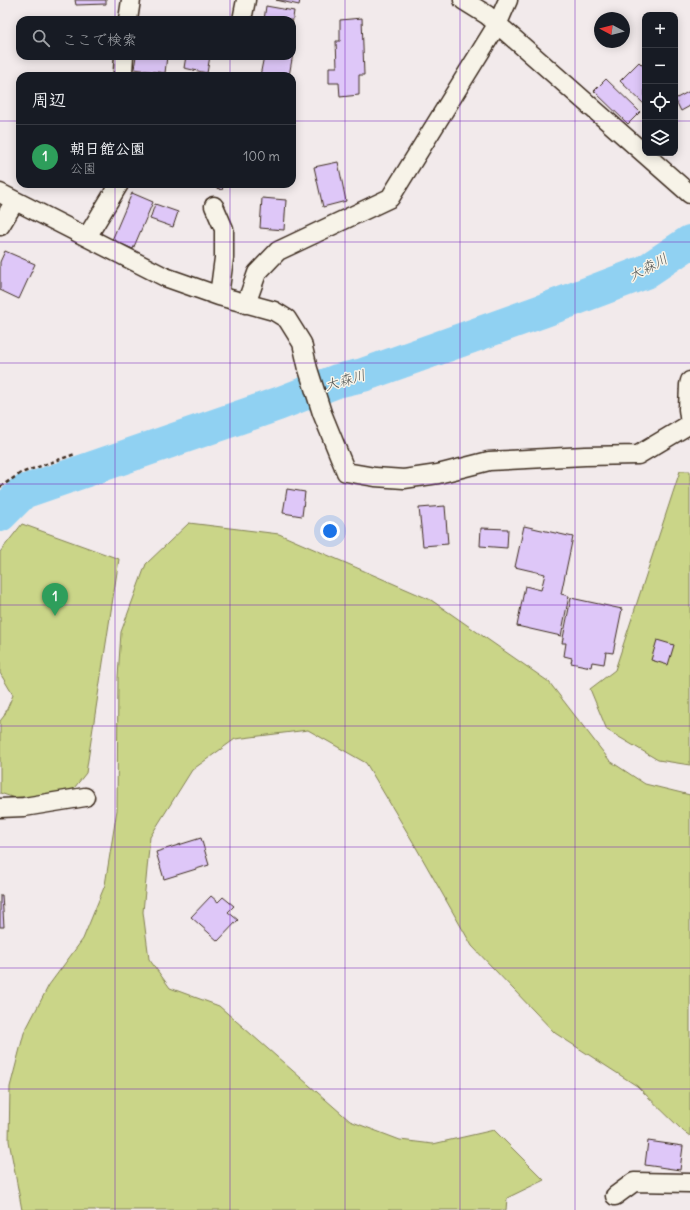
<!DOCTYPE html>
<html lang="ja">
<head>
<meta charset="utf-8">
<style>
	:root { --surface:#171b24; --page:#242831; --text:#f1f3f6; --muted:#9ea1a6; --line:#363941; --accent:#0b8043 }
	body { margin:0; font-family:Delius,"Klee One",sans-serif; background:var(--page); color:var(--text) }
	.controls { position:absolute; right:12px; top:12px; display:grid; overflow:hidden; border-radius:8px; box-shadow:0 2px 10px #0003 }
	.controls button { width:36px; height:36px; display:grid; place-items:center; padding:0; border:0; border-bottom:1px solid var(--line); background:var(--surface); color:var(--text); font:20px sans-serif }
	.compass { position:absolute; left:594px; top:12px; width:36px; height:36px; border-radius:50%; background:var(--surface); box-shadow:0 2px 10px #0003; rotate:277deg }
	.you { position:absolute; left:330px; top:531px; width:14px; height:14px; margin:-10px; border:3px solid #fff; border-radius:50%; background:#1a73e8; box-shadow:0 0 0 6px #1a73e833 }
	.badge { display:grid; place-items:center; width:26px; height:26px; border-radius:50%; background:var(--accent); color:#fff; font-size:13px; font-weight:700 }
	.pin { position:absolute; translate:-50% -33px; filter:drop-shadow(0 1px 2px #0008) }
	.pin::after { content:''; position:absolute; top:21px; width:14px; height:12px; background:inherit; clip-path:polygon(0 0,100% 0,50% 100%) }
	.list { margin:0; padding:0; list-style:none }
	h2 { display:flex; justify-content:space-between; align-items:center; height:52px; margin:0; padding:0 16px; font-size:17px }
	h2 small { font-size:13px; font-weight:400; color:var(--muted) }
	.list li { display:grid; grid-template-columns:26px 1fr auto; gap:12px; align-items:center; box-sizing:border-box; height:64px; padding:0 16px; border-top:1px solid var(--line) }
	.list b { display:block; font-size:15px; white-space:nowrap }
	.list p { margin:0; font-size:13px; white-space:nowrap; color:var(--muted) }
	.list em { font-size:13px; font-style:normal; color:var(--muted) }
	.icon { flex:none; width:22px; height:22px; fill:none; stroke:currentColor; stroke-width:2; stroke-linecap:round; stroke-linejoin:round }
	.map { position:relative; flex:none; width:690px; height:1210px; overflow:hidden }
	.search { position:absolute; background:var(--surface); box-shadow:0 2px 10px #0003; left:16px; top:16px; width:280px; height:44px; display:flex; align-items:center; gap:10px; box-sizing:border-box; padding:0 14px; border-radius:12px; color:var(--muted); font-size:15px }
	.panel { position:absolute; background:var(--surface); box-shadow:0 2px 10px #0003; left:16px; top:72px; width:280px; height:116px; border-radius:12px }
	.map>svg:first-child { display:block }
	.green { fill:#cad588; stroke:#828053 }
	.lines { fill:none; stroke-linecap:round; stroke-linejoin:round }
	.river { stroke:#90d1f2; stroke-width:34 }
	.building { fill:#dec7f8; stroke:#3b2a1e }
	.minor-casing { stroke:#3b2a1e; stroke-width:21 }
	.path { stroke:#3b2a1e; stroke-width:2.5; stroke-dasharray:4 3; stroke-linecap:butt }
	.minor { stroke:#f7f3e8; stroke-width:18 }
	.grid { fill:none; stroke:#7b2cbf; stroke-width:1; stroke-opacity:0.55 }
	.labels { text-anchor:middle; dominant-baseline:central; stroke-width:3; stroke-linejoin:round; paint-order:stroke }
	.water-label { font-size:14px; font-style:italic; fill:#505453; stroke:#f7f3e8 }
</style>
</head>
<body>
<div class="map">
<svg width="690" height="1210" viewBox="0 0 690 1210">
	<rect width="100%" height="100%" fill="#f2eaeb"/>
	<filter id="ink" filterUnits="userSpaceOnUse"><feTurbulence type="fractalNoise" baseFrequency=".025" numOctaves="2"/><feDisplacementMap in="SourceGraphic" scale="8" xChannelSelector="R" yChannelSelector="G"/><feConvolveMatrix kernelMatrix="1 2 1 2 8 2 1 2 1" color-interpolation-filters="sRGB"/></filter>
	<g filter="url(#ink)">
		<path class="green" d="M680,471H690V765L658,760L607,730L590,689L615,670Z
			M189,523L279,534L431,600L549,682L610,761L645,784L690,795V1136L683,1131L637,1086L555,1033L472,946L413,842L366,763L308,730L235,739L192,770L150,837L143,912L149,959L170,988L219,1006L350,1121L400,1140L433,1144L494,1130L544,1180L507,1198L506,1210H22L9,1141L10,1087L24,1033L49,985L83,939L105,885L117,810L118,677L121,632L146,564Z
			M22,524L119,559L86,773L71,792L21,800L0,793V721L4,716L13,695L0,673V552Z"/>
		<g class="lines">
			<path class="river" d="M0,515L23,492L278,404L337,381L363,375L545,310L645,272L690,242"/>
		</g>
		<path class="building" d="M75,0H106V4L76,5Z
			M276,0H300L299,5Z
			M266,6L294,11L292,25V20H264Z
			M362,18L364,75H359V95L340,97L339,83H329V67H337L336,41H340V20Z
			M292,48H294L289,76H260L264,56H292Z
			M136,56H167L165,73L134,69Z
			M186,56H210L207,73L184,68Z
			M639,62L645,68V105L620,81Z
			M606,79L640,112L628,124L594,91Z
			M690,91V106L681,111L675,99Z
			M338,162L346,201L323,207L314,167Z
			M208,184H224L222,190Z
			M132,193L153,202L133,249L112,240Z
			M262,198L286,200L284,230L260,228Z
			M155,204L178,212L173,227L150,219Z
			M5,251L35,264L19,299L0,290V262Z
			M287,489L305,492L302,516L283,513Z
			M445,506L448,544L423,546L419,508Z
			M524,526L573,537L561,594L569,596L561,636L517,626L525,586L541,590L545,574L515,567Z
			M481,528L508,529L507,548L480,546Z
			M571,598L622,609L613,653L606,652L604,664L592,662L591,667L571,663L572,658L564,656L566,643H562Z
			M657,640L674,645L668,665L651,660Z
			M201,838L209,865L164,879L156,852Z
			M0,895H2L4,927H0Z
			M211,896L218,902L223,897L234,906L228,912L238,920L218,941L191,917Z
			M648,1141L683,1146L680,1170L645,1165Z"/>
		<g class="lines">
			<g class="minor-casing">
				<path id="minor" d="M463,0L487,15L690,194
					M128,20L131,0
					M242,20L246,0
					M124,76L123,72L124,56
					M0,193L165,277L219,296L274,311L287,319L302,343L308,369L322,413L346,472L375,477L404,479L438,474L489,461L585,456L638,455L690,424
					M214,206L224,229V258L219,296
					M0,226L15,201
					M87,237L119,184
					M246,304L257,273L278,251L390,198L497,25L508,0
					M690,381L689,385L688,409L690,424
					M0,808L24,807L85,797
					M615,1196L634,1182L690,1183"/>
			</g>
			<path class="path" d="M0,487L21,473L75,454"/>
			<use href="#minor" class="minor"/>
		</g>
	</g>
	<path class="grid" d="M115,0V20M230,0V20M345,0V1210M460,0V1210M575,0V1210M115,56V76M230,56V76M0,121H20M292,121H645M675,121H690M115,184V1210M230,184V1210M0,242H690M0,363H690M0,484H690M0,605H690M0,726H690M0,847H690M0,968H690M0,1089H690"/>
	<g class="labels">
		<g class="water-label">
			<text transform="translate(648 267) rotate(-28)">大森川</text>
			<text transform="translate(345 380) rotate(-16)">大森川</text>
		</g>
	</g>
</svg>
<div class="controls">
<button>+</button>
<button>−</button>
<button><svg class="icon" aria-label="locate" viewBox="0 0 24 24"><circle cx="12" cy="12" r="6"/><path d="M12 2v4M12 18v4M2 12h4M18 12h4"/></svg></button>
<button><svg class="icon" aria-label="layers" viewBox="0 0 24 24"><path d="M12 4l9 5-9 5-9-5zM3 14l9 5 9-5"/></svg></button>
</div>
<svg class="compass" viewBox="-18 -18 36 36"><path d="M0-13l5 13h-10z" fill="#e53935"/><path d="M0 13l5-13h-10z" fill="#9ea1a6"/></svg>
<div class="you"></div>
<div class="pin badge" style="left:55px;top:616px;background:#2e9e5b">1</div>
<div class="search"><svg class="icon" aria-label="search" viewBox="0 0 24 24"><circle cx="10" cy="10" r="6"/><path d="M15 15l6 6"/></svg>ここで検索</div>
<section class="panel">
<h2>周辺<small></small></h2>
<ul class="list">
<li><span class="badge" style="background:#2e9e5b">1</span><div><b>朝日館公園</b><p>公園</p></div><em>100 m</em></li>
</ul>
</section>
</div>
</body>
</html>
